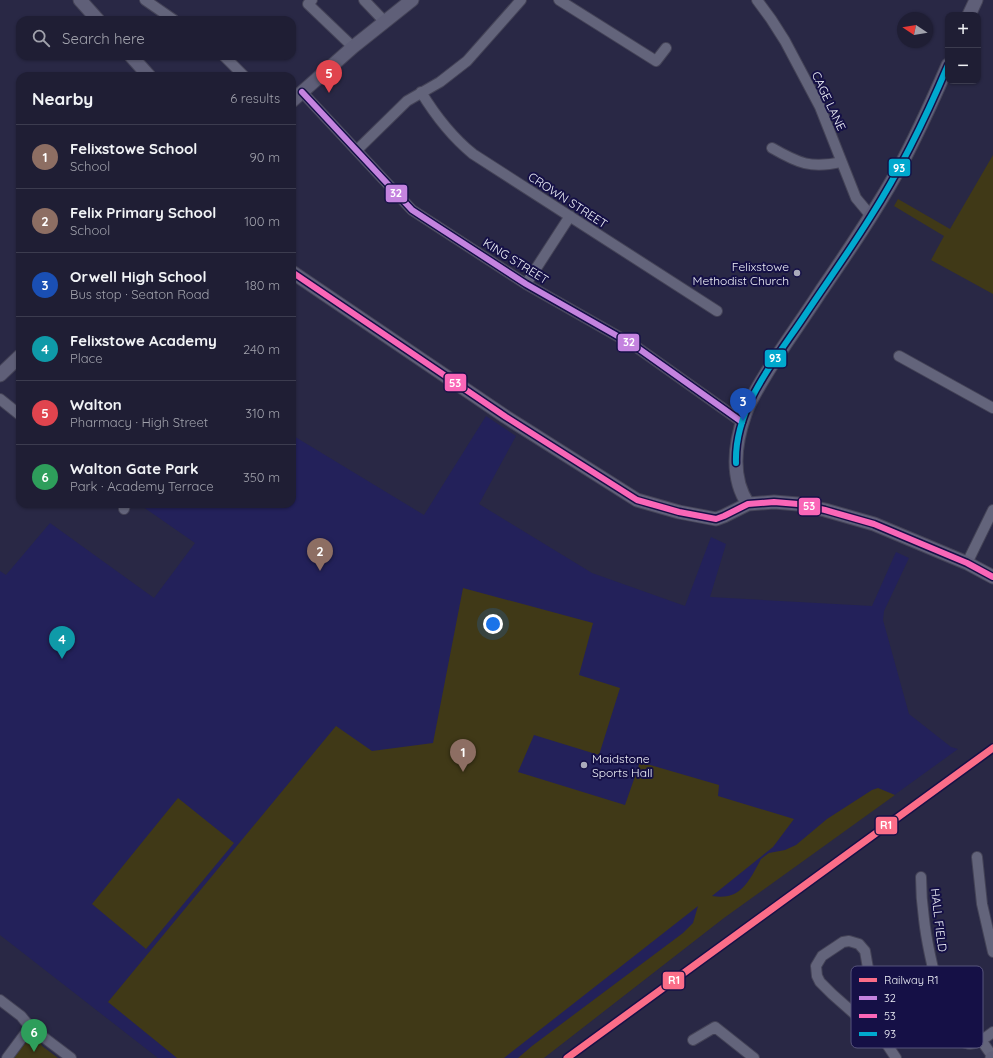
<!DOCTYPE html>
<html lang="en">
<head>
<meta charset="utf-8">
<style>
	:root { --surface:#1f1e34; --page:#27273c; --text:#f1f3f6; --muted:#a1a2ac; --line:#3c3c4f; --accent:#db2777 }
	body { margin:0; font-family:Quicksand,sans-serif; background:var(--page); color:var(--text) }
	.controls { position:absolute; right:12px; top:12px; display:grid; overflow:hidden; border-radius:8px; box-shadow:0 1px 3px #0004 }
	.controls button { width:36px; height:36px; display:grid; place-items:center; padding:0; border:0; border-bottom:1px solid var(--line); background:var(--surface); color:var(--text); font:20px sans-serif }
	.compass { position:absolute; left:897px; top:12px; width:36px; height:36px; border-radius:50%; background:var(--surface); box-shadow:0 1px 3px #0004; rotate:282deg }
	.you { position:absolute; left:493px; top:624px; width:14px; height:14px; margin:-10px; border:3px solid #fff; border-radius:50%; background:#1a73e8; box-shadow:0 0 0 6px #1a73e833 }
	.badge { display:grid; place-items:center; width:26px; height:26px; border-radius:50%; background:var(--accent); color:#fff; font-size:13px; font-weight:700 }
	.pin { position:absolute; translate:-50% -33px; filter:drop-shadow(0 1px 2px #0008) }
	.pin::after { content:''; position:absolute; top:21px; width:14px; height:12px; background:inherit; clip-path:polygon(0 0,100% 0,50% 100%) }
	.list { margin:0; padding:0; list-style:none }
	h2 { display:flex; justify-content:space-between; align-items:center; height:52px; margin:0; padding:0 16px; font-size:17px }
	h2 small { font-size:13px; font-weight:400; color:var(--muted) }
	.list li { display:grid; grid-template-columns:26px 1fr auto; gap:12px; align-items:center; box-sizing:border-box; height:64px; padding:0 16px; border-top:1px solid var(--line) }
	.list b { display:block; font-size:15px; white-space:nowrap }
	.list p { margin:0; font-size:13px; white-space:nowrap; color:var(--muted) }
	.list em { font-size:13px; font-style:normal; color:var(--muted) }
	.icon { flex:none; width:22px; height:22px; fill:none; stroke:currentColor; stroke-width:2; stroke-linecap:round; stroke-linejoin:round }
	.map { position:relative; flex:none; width:993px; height:1058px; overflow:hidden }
	.search { position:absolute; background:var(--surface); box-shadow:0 1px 3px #0004; left:16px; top:16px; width:280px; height:44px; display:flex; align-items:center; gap:10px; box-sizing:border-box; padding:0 14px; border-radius:12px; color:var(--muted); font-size:15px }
	.panel { position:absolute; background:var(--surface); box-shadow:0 1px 3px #0004; left:16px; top:72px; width:280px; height:436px; border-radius:12px }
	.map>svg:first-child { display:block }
	.built { fill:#23215a }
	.green { fill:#403917 }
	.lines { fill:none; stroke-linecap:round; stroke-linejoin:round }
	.street-casing { stroke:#444357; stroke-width:12 }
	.secondary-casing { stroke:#444357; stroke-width:15 }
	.street { stroke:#63647b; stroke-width:10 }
	.secondary { stroke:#5f5f78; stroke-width:13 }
	.bus-1-casing { stroke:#151046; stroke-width:9 }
	.bus-2-casing { stroke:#151046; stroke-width:9 }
	.bus-3-casing { stroke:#151046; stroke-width:9 }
	.bus-1 { stroke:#c483df; stroke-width:6 }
	.bus-2 { stroke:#fa66b7; stroke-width:6 }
	.bus-3 { stroke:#00a9ce; stroke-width:6 }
	.rail-1-casing { stroke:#151046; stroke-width:10 }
	.rail-1 { stroke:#fb6d88; stroke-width:7 }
	.poi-dot { fill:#aaabba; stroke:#151046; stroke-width:1.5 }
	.labels { text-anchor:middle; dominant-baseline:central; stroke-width:4; stroke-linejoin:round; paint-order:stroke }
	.street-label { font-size:12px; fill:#f0f2f9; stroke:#151046 }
	.poi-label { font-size:12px; fill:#f0f2f9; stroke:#151046; text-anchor:end }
	.key { fill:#151046; stroke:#57547c; stroke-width:1 }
	.key-label { font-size:11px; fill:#f0f2f9 }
	.line-badge { stroke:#151046; stroke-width:1.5 }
	.badge-label { font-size:11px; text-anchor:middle; font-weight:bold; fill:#fff }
</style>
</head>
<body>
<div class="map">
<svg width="993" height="1058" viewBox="0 0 993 1058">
	<rect width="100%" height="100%" fill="#292845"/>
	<path class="built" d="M486,416L516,436L479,504L592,573L685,606L711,537L726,544L710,597L872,606L896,552L909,558L884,611L883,620L909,714L951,747L958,749L724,918L544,1058H158L0,935V571L6,575L50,523L154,598L195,543L139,504H292V435L424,515Z"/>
	<path class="green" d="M993,155V294L931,260L944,236L894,206L898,199L950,229Z
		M463,588L593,623L579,675L620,688L599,755L534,735L518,772L625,805L640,762L719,785L718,796L794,819L773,847L712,896C741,901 749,881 761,859L769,853L785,850L796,845L827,819L872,790L878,788L895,795L724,918L544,1058H518L532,1046L683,933L693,923L698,906L504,1058H177L108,1002L336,726L372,751L433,743Z
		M178,798L234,843L146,949L92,904Z
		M29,1039H35L40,1041L42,1046L58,1058H13Z"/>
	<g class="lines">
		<g class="street-casing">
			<path id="street" d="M145,0L174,20
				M312,0L308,4L353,47
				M364,0L385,22
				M559,0L656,61L666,48
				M757,0L771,19L785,41L820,107L856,198L871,216
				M224,56L244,76
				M302,92L412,210L526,284L635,346L742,422
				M421,92C435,115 452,137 473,154L717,311
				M772,148C798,163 811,169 841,162
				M357,150L407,101L440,82L467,61L521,0
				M526,284L570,216
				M899,356L993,408
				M0,399L20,415
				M124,509L125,504
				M967,563L993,510
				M977,857L982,904L993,952
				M921,877C921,891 922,905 924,919C927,947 934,974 941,1000C944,1011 946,1023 952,1032C955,1037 960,1042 966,1043C976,1046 985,1038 993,1032
				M0,1000L21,1016L30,1027L71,1058
				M693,1040L715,1027L754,1058
				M884,1040L873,997L865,951L859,944L849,941L843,942L822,956L816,966L817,976L820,982L832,994L884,1040L896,1058
				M981,1040L993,1057
				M7,1058L30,1027"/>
		</g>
		<g class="secondary-casing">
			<path id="secondary" d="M80,0L98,20
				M969,15L976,0
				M131,56L149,76
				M292,101L353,47L412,0
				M292,272L506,417L637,500L679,512L716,519L724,516L748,504L774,502L798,504L825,510L874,524L967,563L993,577
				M0,375L20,356
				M748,504C730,477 735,443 745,414C750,400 758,387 766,374C783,346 803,319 821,291C847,253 873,215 896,174C915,139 932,102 948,65
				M992,1058H993"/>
		</g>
		<use href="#street" class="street"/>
		<use href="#secondary" class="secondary"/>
		<g class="bus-1-casing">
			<path id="bus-1" d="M302,92L412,210L526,284L635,346L742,422"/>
		</g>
		<g class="bus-2-casing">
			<path id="bus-2" d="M292,272L506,417L637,500L679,512L716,519L724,516L748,504L774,502L798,504L825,510L874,524L967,563L993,577"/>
		</g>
		<g class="bus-3-casing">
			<path id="bus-3" d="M736,463C734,407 776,359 805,315C827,282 850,250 871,216C901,169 926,117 948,65"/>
		</g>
		<use href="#bus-1" class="bus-1"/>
		<use href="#bus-2" class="bus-2"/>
		<use href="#bus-3" class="bus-3"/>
		<g class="rail-1-casing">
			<path id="rail-1" d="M567,1058L993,748"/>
		</g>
		<use href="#rail-1" class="rail-1"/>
	</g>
	<g class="poi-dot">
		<circle cx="797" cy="273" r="4"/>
		<circle cx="584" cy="765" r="4"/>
	</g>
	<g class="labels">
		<g class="street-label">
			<text transform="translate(829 101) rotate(65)">CAGE LANE</text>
			<text transform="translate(568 200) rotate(33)">CROWN STREET</text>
			<text transform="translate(516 261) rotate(32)">KING STREET</text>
			<text transform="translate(939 920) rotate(83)">HALL FIELD</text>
		</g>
		<g class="poi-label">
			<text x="789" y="266">Felixstowe<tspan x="789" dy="14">Methodist Church</tspan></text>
			<text x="592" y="758" text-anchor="start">Maidstone<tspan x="592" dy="14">Sports Hall</tspan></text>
		</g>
	</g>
	<rect x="851" y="966" width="132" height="82" rx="6" class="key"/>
	<rect x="859" y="978" width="18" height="4" fill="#fb6d88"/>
	<rect x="859" y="996" width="18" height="4" fill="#c483df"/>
	<rect x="859" y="1014" width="18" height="4" fill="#fa66b7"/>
	<rect x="859" y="1032" width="18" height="4" fill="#00a9ce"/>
	<g class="key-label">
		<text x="884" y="984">Railway R1</text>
		<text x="884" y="1002">32</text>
		<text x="884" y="1020">53</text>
		<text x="884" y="1038">93</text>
	</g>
	<g class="line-badge">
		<rect x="888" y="158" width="23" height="19" rx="4" fill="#00a9ce"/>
		<rect x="385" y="184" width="23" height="19" rx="4" fill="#c483df"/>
		<rect x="617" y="333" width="23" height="19" rx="4" fill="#c483df"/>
		<rect x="764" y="349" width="23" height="19" rx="4" fill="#00a9ce"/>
		<rect x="444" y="373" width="23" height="19" rx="4" fill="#fa66b7"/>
		<rect x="798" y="497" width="23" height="19" rx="4" fill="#fa66b7"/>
		<rect x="875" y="816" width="23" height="19" rx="4" fill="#fb6d88"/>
		<rect x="662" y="971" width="23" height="19" rx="4" fill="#fb6d88"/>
	</g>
	<g class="badge-label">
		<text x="899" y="172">93</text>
		<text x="396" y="197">32</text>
		<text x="629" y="346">32</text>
		<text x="775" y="362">93</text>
		<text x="455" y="387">53</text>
		<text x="809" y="510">53</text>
		<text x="886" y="829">R1</text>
		<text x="674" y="984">R1</text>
	</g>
</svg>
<div class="controls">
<button>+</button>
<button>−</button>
</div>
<svg class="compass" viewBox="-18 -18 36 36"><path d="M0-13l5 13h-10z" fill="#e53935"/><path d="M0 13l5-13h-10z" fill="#a1a2ac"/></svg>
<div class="you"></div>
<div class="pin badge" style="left:463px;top:772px;background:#8d6e63">1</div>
<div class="pin badge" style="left:320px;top:571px;background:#8d6e63">2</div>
<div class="pin badge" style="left:743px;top:421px;background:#1a4fb4">3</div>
<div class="pin badge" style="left:62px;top:659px;background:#0f9aa8">4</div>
<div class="pin badge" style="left:329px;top:93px;background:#e0444e">5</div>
<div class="pin badge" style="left:34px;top:1052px;background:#2e9e5b">6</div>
<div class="search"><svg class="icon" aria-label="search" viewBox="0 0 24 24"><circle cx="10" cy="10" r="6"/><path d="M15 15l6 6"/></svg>Search here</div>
<section class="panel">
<h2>Nearby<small>6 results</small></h2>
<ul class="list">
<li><span class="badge" style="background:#8d6e63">1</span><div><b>Felixstowe School</b><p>School</p></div><em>90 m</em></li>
<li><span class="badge" style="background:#8d6e63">2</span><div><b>Felix Primary School</b><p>School</p></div><em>100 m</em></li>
<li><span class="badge" style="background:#1a4fb4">3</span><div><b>Orwell High School</b><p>Bus stop · Seaton Road</p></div><em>180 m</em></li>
<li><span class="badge" style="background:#0f9aa8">4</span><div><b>Felixstowe Academy</b><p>Place</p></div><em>240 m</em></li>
<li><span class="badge" style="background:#e0444e">5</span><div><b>Walton</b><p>Pharmacy · High Street</p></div><em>310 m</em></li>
<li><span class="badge" style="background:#2e9e5b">6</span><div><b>Walton Gate Park</b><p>Park · Academy Terrace</p></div><em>350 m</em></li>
</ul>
</section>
</div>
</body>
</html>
